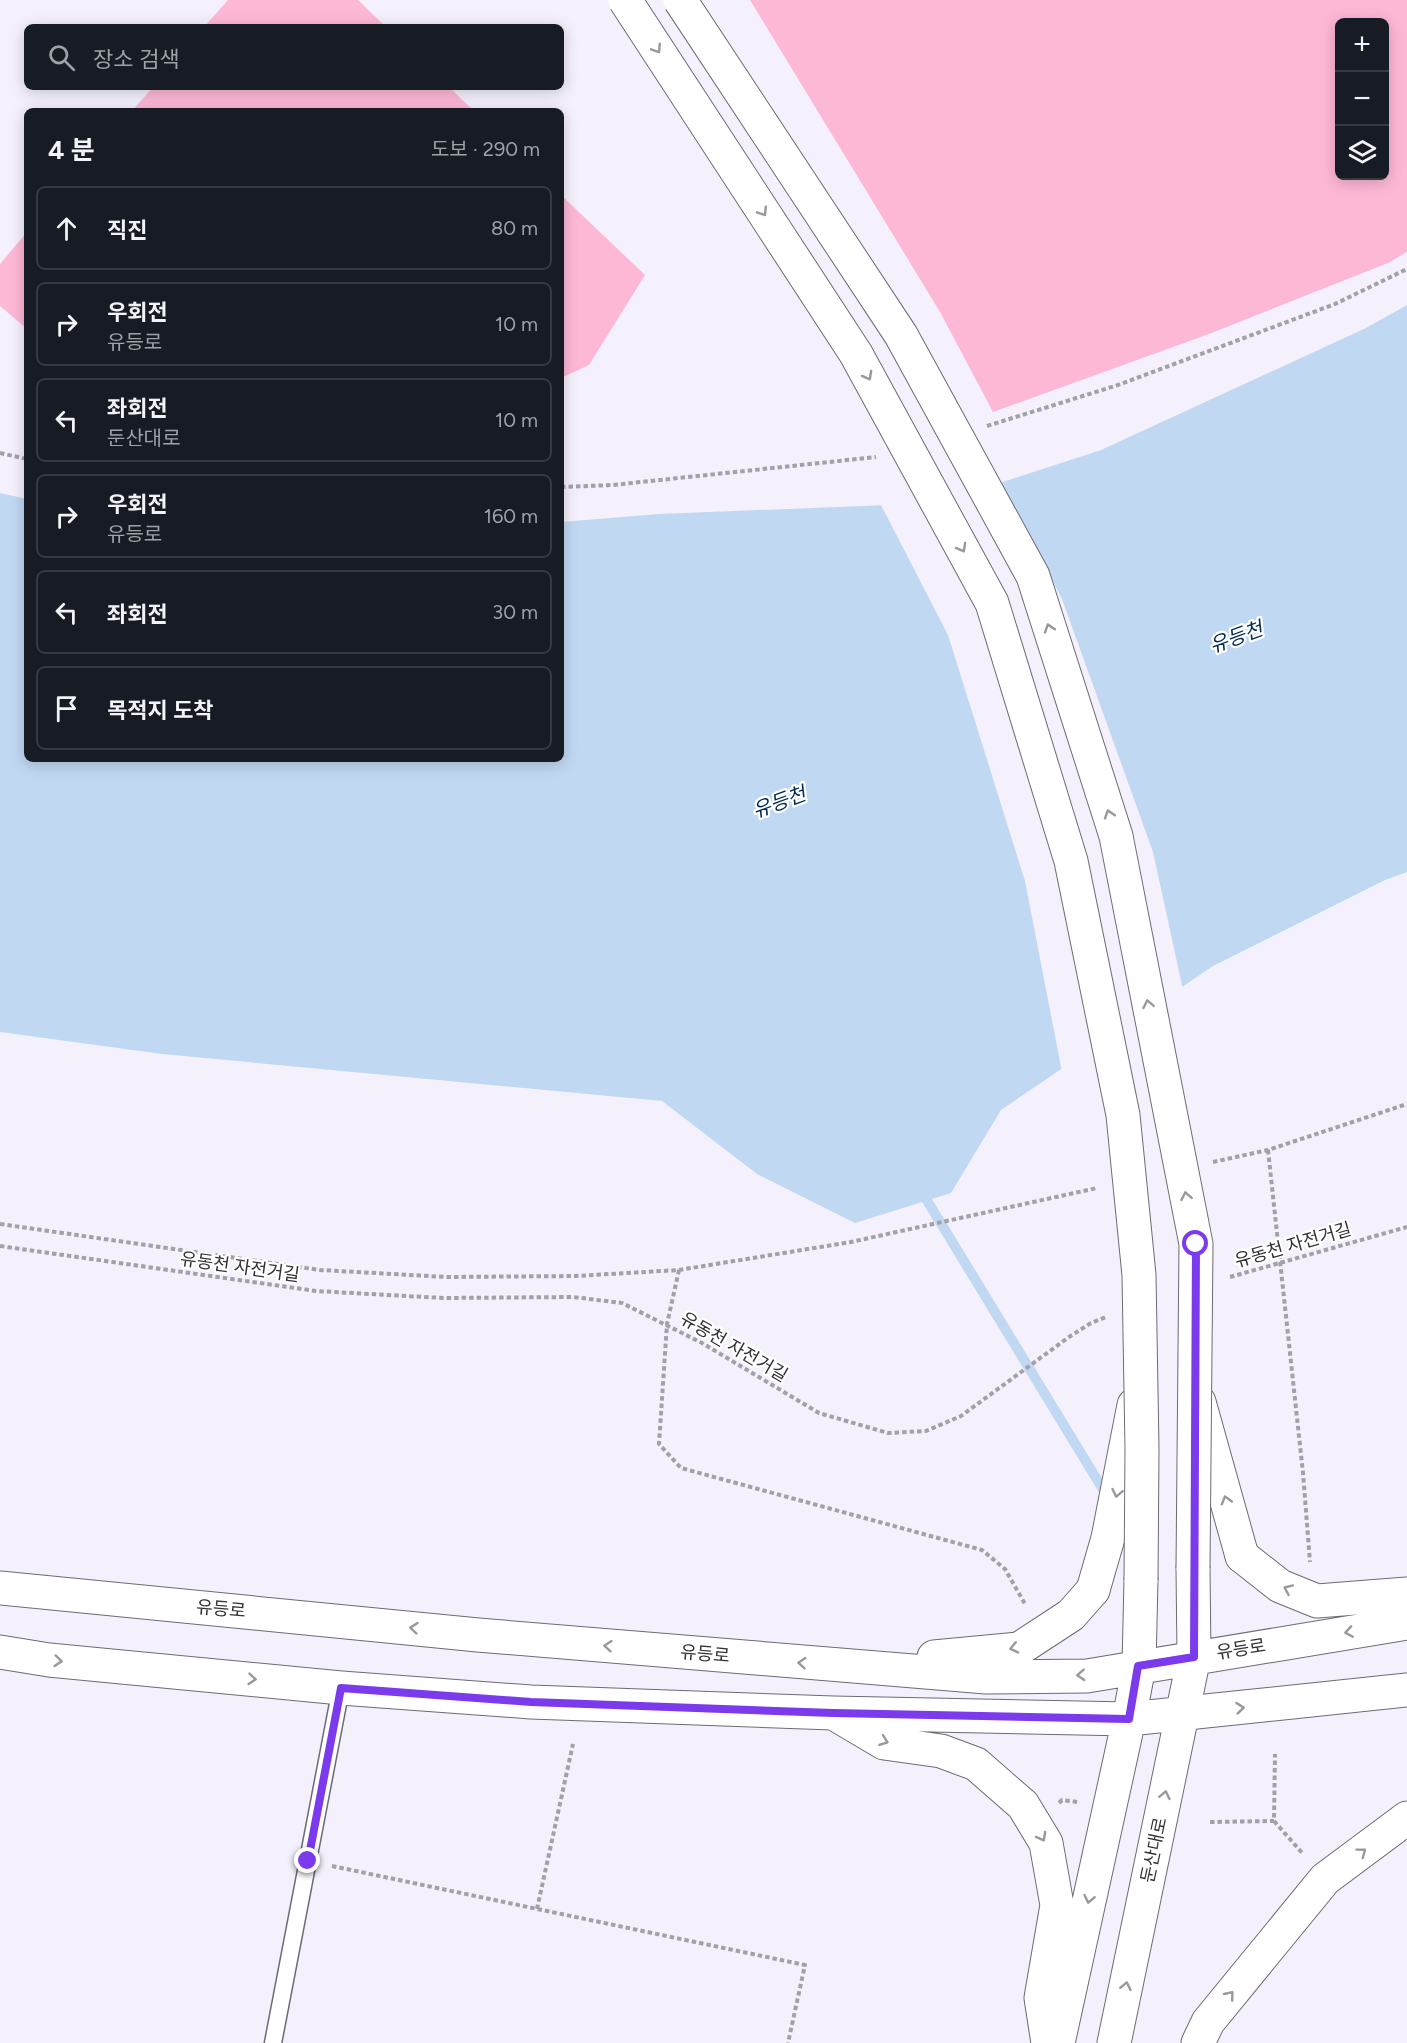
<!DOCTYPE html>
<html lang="ko">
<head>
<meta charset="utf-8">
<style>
	:root { --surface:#171b24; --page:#20242c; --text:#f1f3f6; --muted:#9ea1a6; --line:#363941 }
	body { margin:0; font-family:Figtree,"Noto Sans KR",sans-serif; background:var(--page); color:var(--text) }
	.controls { position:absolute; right:18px; top:18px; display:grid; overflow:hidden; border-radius:9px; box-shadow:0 3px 15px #0003 }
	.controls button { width:54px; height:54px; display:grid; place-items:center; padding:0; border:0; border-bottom:2px solid var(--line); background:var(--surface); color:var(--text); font:30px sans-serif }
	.stop { position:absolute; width:18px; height:18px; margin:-14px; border:4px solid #7c3aed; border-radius:50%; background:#fff }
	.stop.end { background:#7c3aed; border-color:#fff; box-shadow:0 2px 6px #0008 }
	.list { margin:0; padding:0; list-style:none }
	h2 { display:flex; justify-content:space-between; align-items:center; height:78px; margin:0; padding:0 24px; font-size:26px }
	h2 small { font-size:20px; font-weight:400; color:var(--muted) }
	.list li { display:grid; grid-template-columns:39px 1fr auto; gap:18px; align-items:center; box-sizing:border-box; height:84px; margin:0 12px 12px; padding:0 12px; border:2px solid var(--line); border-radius:9px }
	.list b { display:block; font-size:22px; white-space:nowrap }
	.list p { margin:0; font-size:20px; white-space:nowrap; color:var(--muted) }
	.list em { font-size:20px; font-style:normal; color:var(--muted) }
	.icon { flex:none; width:33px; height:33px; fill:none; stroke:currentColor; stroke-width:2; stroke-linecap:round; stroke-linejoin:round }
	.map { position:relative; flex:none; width:1407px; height:2043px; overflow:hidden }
	.search { position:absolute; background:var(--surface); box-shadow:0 3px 15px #0003; left:24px; top:24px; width:540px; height:66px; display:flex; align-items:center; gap:15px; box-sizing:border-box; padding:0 21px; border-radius:9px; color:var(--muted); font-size:22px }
	.panel { position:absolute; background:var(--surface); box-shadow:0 3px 15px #0003; left:24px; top:108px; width:540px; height:654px; border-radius:9px }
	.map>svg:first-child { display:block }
	.green { fill:#fdb8d6; fill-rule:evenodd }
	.water { fill:#c1d8f3 }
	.pier { fill:#f5f1fc }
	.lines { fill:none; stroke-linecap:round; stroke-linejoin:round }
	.stream { stroke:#c1d8f3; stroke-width:10 }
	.lane-casing { stroke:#6d6a74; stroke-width:19 }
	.secondary-casing { stroke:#6d6a74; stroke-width:35 }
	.primary-casing { stroke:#6d6a74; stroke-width:35 }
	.path { stroke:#a2a0a8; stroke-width:4; stroke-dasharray:4.5 3; stroke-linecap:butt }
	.lane { stroke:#fff; stroke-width:16 }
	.secondary { stroke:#fff; stroke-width:33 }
	.primary { stroke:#fff; stroke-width:33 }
	.secondary-bridge-casing { stroke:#6d6a74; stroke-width:35; stroke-linecap:butt }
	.secondary-bridge { stroke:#fff; stroke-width:33 }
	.oneway { stroke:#99989a }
	.route { stroke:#7c3aed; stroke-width:8 }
	.labels { text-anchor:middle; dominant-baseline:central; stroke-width:4.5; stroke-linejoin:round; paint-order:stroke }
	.street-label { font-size:18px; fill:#333236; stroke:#fff }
	.water-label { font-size:20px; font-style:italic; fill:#002a51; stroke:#fff }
</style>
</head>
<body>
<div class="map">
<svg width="1407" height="2043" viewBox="0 0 1407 2043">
	<rect width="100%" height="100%" fill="#f5f1fc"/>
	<path class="green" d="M228,0H358L386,27H204Z
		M750,0H1407V252L1388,263L1209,334L993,412L940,312ZM1384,22V176H1340V22Z
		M153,87H449L474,111H132Z
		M561,195L645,275L589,365L561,378Z
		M27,232V329L0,306V264Z"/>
	<path class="water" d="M1407,305V872L1385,880L1213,966L1001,1110L951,1193L855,1223L757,1174L662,1101L162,1054L0,1032V493L27,499V759H561V522L659,514L938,503L1101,450L1366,328Z"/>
	<path class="pier" d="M1000,480L1062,599L1153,852L1183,990L1062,1072L1025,881L948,635L880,503L938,500Z"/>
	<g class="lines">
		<path class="stream" d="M920,1189L1107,1496"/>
		<g class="lane-casing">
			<path id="lane" d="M273,2043L341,1688"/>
		</g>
		<g class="secondary-casing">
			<path id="secondary" d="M1199,1402L1242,1556
				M1093,1590L1108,1538L1134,1405"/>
		</g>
		<g class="primary-casing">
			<path id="primary" d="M1242,1556L1280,1586L1317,1601L1407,1594
				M0,1588L478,1635L986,1677L1087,1676L1407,1623
				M0,1652L49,1660L341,1688L531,1702L833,1713L1129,1719L1407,1690
				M934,1657L1019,1649L1071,1615L1093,1590
				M835,1714L884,1743L941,1751L976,1764L1023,1805L1046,1843L1057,1905L1041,1998L1048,2043
				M1058,2043L1129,1719L1139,1666L1141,1580
				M1114,2043L1194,1657L1193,1568
				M1198,2043L1208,2022L1325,1879L1407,1818"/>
		</g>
		<path class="path" d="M987,426L1118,385L1335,304L1407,269
			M0,453L27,459
			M561,487L613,485L876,457
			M1268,1150L1303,1473L1310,1562
			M1213,1162L1268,1150L1407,1104
			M0,1224L320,1270L447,1277L576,1276L679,1270L851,1242L1097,1188
			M0,1246L316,1291L443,1298L573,1297L622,1303L702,1343L819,1413L888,1433L926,1431L961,1416L1069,1337L1091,1323L1106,1317
			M679,1270L667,1324L659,1444L681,1468L982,1550L1005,1569L1025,1604
			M1230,1277L1407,1227
			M1059,1803L1062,1800L1078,1802
			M1274,1821L1303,1854
			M1210,1822L1274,1821L1275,1754
			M332,1866L805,1965L788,2043
			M537,1909L573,1744"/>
		<use href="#lane" class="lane"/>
		<use href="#secondary" class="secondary"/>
		<use href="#primary" class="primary"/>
		<g class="secondary-bridge-casing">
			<path id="secondary-bridge" d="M625,0L856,354L992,603L1071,861L1123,1115L1139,1275L1142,1449L1141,1580
				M680,0L901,335L1033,576L1116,836L1196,1244L1193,1568"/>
		</g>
		<use href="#secondary-bridge" class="secondary-bridge"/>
	</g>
	<defs><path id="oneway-chevron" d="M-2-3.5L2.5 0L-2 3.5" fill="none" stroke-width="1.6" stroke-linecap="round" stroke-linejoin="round" transform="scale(1.5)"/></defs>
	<g class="oneway">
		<use href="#oneway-chevron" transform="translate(657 49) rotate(57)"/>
		<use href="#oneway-chevron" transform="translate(763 212) rotate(57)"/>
		<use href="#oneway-chevron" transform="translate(868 376) rotate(61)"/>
		<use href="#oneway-chevron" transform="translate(962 548) rotate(61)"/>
		<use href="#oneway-chevron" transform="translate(1049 628) rotate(-108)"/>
		<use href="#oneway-chevron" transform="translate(1109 814) rotate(-108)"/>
		<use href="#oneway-chevron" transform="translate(1148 1004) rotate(-101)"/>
		<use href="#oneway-chevron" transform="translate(1186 1196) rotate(-101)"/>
		<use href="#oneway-chevron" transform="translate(1117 1493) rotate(101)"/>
		<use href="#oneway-chevron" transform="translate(1226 1500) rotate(-106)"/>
		<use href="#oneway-chevron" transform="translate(1288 1589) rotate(-156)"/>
		<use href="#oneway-chevron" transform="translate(414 1628) rotate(-174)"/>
		<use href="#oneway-chevron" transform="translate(1349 1632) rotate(171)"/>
		<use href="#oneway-chevron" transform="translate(608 1646) rotate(-175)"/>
		<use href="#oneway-chevron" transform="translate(1014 1648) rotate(167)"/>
		<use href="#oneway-chevron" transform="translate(58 1661) rotate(6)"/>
		<use href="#oneway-chevron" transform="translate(802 1663) rotate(-175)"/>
		<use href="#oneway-chevron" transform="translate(1081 1675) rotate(177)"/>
		<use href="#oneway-chevron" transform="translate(252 1679) rotate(5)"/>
		<use href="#oneway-chevron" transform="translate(1240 1708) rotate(-6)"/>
		<use href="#oneway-chevron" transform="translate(884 1741) rotate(20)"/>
		<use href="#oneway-chevron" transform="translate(1165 1795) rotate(-78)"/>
		<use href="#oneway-chevron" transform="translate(1042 1837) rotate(61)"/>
		<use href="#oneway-chevron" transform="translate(1362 1852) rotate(-37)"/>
		<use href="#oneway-chevron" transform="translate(1089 1899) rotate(102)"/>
		<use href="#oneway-chevron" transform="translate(1126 1986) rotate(-78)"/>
		<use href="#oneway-chevron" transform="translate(1230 1995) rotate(-51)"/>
	</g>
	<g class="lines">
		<path class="route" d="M308,1861L341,1688L531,1702L833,1713L1129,1719L1138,1666L1194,1657L1196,1244"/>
	</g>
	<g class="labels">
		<g class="street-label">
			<text transform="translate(1293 1245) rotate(-16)">유동천 자전거길</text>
			<text transform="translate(240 1267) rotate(8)">유동천 자전거길</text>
			<text transform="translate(734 1347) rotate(30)">유동천 자전거길</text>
			<text transform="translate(221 1609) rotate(5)">유등로</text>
			<text transform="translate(1241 1649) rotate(-9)">유등로</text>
			<text transform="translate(705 1654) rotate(5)">유등로</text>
			<text transform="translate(1154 1850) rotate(-78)">둔산대로</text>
		</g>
		<g class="water-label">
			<text transform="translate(1236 637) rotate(-20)">유등천</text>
			<text transform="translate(779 802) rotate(-20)">유등천</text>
		</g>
	</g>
</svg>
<div class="controls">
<button>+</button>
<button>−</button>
<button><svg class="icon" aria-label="layers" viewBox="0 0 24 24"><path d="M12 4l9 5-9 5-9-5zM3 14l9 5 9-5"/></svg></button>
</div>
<div class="stop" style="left:1196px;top:1244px"></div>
<div class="stop end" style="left:308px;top:1861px"></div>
<div class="search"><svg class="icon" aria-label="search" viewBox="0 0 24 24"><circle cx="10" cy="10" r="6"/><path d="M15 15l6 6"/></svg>장소 검색</div>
<section class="panel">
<h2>4 분<small>도보 · 290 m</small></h2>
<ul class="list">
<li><svg class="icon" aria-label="ahead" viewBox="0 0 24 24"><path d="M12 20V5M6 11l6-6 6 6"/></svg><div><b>직진</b></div><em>80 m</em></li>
<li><svg class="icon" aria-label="right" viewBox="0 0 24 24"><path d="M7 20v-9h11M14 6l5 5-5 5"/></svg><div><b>우회전</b><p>유등로</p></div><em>10 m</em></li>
<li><svg class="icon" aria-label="left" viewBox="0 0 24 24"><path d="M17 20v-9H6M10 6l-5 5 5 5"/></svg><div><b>좌회전</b><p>둔산대로</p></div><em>10 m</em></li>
<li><svg class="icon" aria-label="right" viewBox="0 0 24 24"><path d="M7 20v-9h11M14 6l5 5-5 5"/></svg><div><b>우회전</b><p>유등로</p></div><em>160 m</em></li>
<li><svg class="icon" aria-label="left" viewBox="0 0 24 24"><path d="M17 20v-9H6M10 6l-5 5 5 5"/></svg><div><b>좌회전</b></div><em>30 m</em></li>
<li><svg class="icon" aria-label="arrive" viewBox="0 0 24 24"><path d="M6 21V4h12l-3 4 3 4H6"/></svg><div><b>목적지 도착</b></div></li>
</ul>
</section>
</div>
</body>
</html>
